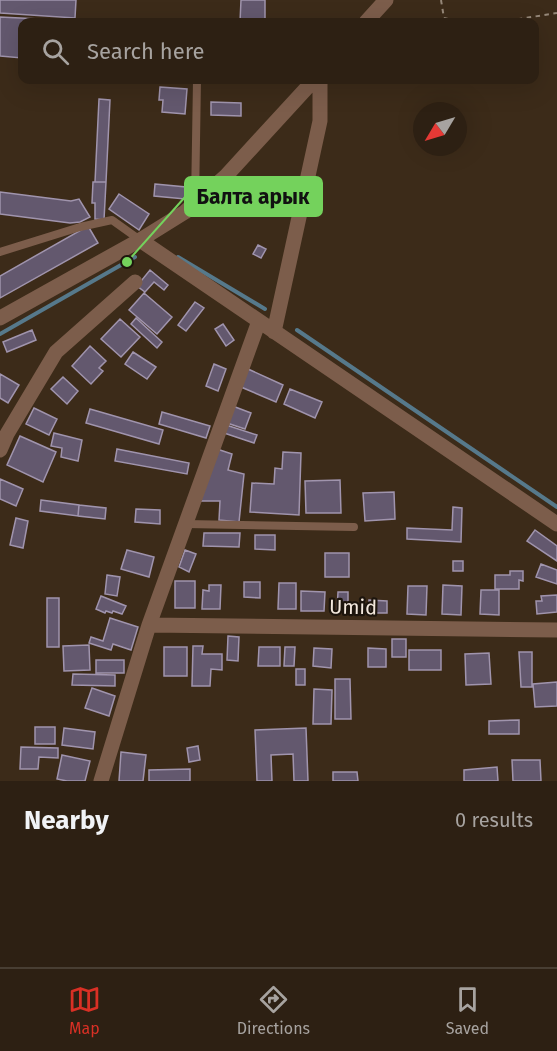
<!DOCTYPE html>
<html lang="en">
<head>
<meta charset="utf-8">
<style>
	:root { --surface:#2d2013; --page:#392d21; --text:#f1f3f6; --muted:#a7a3a0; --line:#483e33; --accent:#d93025 }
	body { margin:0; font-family:"Fira Sans",sans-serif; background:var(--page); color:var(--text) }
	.compass { position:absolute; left:413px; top:102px; width:54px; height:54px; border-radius:50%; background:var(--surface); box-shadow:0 6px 24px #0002; rotate:232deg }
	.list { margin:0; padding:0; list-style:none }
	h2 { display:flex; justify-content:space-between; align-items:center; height:78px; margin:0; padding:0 24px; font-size:26px }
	h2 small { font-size:20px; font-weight:400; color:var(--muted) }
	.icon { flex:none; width:33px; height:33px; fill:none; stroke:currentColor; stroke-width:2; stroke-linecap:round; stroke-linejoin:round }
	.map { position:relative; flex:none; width:557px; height:781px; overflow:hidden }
	.search { position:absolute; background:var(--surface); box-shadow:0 6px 24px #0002; left:18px; right:18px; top:18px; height:66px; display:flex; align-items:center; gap:15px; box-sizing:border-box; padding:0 21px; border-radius:12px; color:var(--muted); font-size:22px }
	.sheet { height:186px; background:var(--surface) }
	nav { display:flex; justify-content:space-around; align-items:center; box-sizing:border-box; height:84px; border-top:2px solid var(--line); background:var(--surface); font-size:16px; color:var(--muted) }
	nav a { display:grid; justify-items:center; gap:3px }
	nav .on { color:var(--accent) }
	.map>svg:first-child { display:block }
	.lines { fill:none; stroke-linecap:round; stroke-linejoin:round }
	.stream { stroke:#56798b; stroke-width:4 }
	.building { fill:#63586e; stroke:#a094ad; stroke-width:1.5 }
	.path { stroke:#968879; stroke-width:2; stroke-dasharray:4.5 4.5; stroke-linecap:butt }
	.service { stroke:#7c5d4b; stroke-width:8 }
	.minor { stroke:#7c5d4b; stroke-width:15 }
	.labels { text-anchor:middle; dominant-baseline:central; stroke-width:4.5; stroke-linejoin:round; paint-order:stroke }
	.street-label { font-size:20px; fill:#f3e8dd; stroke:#1d150d }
	.leader { fill:none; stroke:#74d25c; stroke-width:2 }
	.callout-dot { fill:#74d25c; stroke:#1d150d; stroke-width:2 }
	.callout { fill:#74d25c; stroke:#74d25c; stroke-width:2 }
	.callout-label { font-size:21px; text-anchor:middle; font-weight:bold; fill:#111 }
</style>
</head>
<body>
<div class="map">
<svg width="557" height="781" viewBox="0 0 557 781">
	<rect width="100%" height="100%" fill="#3c2b19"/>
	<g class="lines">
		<path class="stream" d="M178,257L265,309
			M297,330L557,507
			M0,334L135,257"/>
	</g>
	<path class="building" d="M0,0H76L75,18L0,13Z
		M241,0H265V22H240Z
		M0,17L80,21V22H22V58L0,56Z
		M160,87L187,89L185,114L162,112L163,100H159Z
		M99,99L110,100L106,182H95Z
		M211,102L241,103V116L211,115Z
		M93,182H106L104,220L95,219V203H92Z
		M155,184L186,187L185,199L154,196Z
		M0,192L71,201L79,199L90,217L80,222L70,223L0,214Z
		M119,194L149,214L139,230L109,209Z
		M88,226L98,243L0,298V276Z
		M258,245L266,249L261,258L253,254Z
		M150,270L168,285L164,290L154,282L145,292L137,286Z
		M144,293L172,317L157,334L129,310Z
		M195,302L204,308L186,331L178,325Z
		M136,318L162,342L157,348L131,324Z
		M120,319L140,337L121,357L101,339Z
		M223,324L234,340L226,346L215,329Z
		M32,330L36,340L7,352L3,342Z
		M90,346L106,361L99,368L103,371L91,384L72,366Z
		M133,352L156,367L147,379L125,364Z
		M214,364L226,369L218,391L206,386Z
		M248,369L283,385L276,402L241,387Z
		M0,374L19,385L8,403L0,398Z
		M63,377L78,391L67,404L51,389Z
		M290,389L322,402L315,418L284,404Z
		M230,405L251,413L245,429L224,422Z
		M34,408L57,419L49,435L26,424Z
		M90,409L163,430L159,444L86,423Z
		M162,412L210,426L206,438L159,424Z
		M223,424L257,435L254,443L221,432Z
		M54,433L82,440L78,461L61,457L62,448L51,446Z
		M20,436L56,452L43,482L7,465Z
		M117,449L189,463L187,474L115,461Z
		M217,449L232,454L228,470L244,474L239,522L219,520L220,501H198Z
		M283,452L301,453L299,515L250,512L252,483L274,484L275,468L282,469Z
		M0,479L23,489L16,506L0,499Z
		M340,480L341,513H306L305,481Z
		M394,492L395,519L365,521L363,493Z
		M41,500L79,505L78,516L40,511Z
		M79,505L106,508L105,519L78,516Z
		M453,507L462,508L461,542L407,539V528L452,530Z
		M136,509L160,510V524L135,522Z
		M16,518L28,521L23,548L10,545Z
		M535,530L557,546V561L527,541Z
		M204,533H240L239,547L203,546Z
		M255,535H275V550L255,549Z
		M127,550L154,557L149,577L121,569Z
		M185,550L196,554L189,572L179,567Z
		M325,553H349V577H325Z
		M453,561H463V571H453Z
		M541,564L557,570V584L536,577Z
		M510,571H523V581L519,580V589H495V575H510Z
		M107,575L120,577L117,596L105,594Z
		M175,581H195V608H175Z
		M244,582H260V598L244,597Z
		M279,583H296V609H278Z
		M209,585H221L220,609H202L203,590L209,591Z
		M443,585L462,586L461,615L442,614Z
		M408,586H427L426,615L407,614Z
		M481,590H499V615L480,614Z
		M301,591L325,592L324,611H301Z
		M338,592H348V611H337Z
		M557,595V612L537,614L536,601H542L541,596Z
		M101,596L126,606L122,614L113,611L112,613L106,611L105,613L96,609Z
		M47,598H59V647H47Z
		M369,600L387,601V613H369Z
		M110,618L138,627L131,650L113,644L111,650L89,643L91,637L103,641Z
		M228,636L239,637L238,661L227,660Z
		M392,639H406V657H392Z
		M89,645L90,670L64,671L63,646Z
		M193,646H203L202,654H222V670L211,669L210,686H192Z
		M164,647H187V676H164Z
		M259,647H280V666H258Z
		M285,647H295L294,666H284Z
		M314,648L332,649L331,668L313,666Z
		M368,648L386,649V667H368Z
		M409,650H441V670H409Z
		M519,652H532V687H521Z
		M489,653L491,684L466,685L465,654Z
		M96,660H124V673H96Z
		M296,669H305V685H296Z
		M73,674L115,675V686L72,685Z
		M335,679H350L351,719H335Z
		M557,682V706L535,707L533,684Z
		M92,688L115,696L109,716L85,708Z
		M314,689L332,690L331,724H313Z
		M519,720V734H489V721Z
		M35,727H55V744H35Z
		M64,728L95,732L93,749L62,745Z
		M306,728L308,781H294L293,754L271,755L272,781H257L255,730Z
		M198,746L200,760L189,762L187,748Z
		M21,747L58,748V758L39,757L38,769H20Z
		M121,752L146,755L143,781H119Z
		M62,755L90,761L85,781H67L57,779Z
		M512,760H540L541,781H513Z
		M497,767L498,781H464V770Z
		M190,769V781H149V770Z
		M333,772H357L358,781H333Z"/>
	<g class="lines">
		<path class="path" d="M441,0L444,18L460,22
			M500,22L557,13"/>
		<path class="service" d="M195,202L197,80
			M0,252L80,227L112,220L140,240
			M185,524L354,527"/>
		<path class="minor" d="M366,22L386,0
			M140,240L557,524
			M0,318L140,240L185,212L225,177L314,80
			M274,332L320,121V80
			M0,450L7,434L56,352L135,282
			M149,625L557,630
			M101,781L149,625L259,321"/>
	</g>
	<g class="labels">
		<g class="street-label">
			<text transform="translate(353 607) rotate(1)">Umid</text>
		</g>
	</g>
	<path class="leader" d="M127 262L185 197"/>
	<circle class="callout-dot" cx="127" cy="262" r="6"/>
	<rect class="callout" x="185" y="177" width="137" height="39" rx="6"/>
	<g class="callout-label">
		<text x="253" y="204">Балта арык</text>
	</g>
</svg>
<svg class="compass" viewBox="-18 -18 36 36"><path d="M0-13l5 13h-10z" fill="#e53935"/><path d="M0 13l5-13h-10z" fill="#a7a3a0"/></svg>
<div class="search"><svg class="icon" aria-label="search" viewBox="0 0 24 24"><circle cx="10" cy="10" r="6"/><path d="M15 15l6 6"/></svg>Search here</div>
</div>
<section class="sheet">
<h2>Nearby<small>0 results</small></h2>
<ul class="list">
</ul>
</section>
<nav>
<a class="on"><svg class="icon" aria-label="map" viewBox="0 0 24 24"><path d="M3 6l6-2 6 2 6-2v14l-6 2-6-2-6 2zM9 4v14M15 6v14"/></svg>Map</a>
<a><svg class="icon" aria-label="directions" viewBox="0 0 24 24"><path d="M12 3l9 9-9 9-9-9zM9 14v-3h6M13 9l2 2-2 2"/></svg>Directions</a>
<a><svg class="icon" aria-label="saved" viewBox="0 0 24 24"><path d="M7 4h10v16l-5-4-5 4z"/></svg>Saved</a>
</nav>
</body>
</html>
